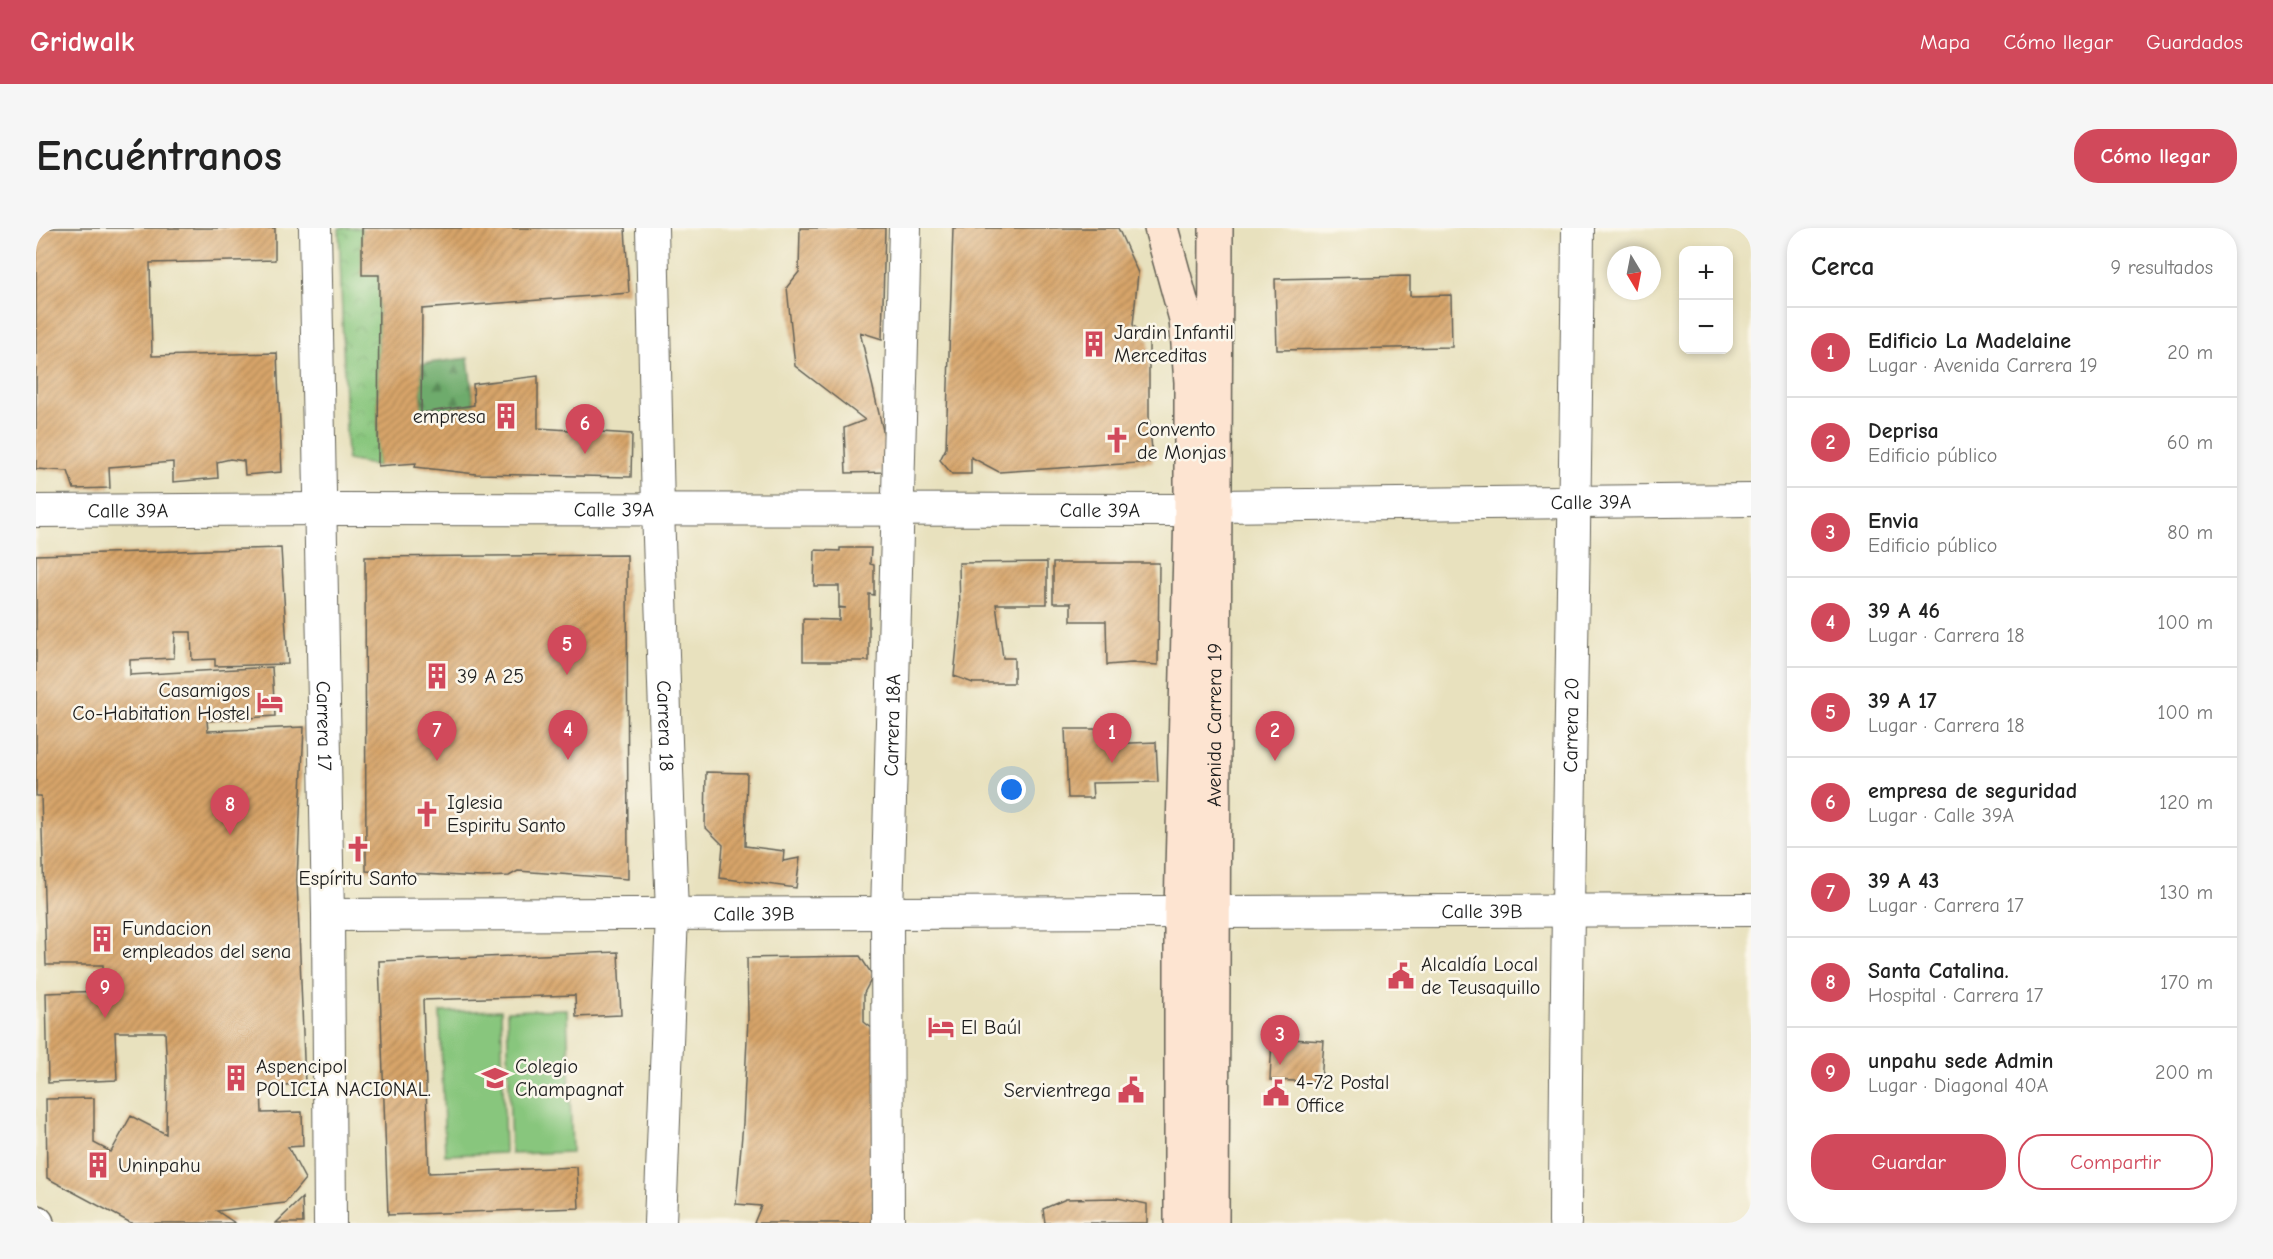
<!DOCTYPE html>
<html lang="es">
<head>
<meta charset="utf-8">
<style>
	:root { --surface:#fff; --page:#f6f6f6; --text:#222; --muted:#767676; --line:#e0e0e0; --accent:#d1495b }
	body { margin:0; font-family:"Comic Neue",sans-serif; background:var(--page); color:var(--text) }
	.controls { position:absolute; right:18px; top:18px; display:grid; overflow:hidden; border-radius:12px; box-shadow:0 3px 9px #0003 }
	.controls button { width:54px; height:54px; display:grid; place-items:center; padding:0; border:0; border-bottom:2px solid var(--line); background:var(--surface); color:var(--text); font:30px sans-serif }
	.compass { position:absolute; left:1571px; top:18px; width:54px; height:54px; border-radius:50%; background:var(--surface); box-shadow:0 3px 9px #0003; rotate:170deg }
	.you { position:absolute; left:976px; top:562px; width:21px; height:21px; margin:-15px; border:4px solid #fff; border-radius:50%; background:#1a73e8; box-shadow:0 0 0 9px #1a73e833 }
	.badge { display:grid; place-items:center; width:39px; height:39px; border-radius:50%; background:var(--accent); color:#fff; font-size:20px; font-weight:700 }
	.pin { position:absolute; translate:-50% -50px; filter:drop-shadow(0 2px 3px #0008) }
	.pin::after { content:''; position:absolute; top:32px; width:21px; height:18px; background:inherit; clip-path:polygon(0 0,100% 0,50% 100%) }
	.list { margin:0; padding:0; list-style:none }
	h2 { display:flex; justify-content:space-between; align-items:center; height:78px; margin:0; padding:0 24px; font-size:26px }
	h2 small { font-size:20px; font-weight:400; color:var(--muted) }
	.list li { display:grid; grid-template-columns:39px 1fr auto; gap:18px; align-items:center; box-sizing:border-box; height:90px; padding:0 24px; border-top:2px solid var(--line) }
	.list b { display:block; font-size:22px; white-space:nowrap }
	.list p { margin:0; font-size:20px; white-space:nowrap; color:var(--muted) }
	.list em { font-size:20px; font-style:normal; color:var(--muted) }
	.actions { display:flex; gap:12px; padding:18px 24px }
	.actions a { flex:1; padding:14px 0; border:2px solid var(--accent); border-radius:24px; text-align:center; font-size:21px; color:var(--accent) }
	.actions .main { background:var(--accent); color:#fff }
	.map { position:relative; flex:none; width:1715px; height:995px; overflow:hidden; border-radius:24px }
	header { display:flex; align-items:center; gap:36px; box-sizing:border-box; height:84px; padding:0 30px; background:var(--accent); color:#fff }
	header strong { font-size:28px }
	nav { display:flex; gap:33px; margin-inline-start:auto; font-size:21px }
	.intro { display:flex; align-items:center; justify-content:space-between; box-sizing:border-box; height:144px; padding:0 36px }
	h1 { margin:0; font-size:42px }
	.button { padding:15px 27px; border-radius:24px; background:var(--accent); color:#fff; font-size:21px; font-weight:700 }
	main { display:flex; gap:36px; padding:0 36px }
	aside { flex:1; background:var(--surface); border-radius:24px; box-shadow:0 3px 9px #0003 }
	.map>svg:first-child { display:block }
	.forest { fill:url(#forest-firs); stroke:#456444; stroke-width:1.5 }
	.park { fill:url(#park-crowns); stroke:#52714c; stroke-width:1.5 }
	.pitch { fill:#88c67d; stroke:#52714c; stroke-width:1.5 }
	.building { fill:url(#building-hatch) }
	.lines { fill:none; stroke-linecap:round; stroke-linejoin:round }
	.minor-casing { stroke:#636155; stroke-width:34 }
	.tertiary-casing { stroke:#636155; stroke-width:36 }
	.secondary-casing { stroke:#636155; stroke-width:36 }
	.minor { stroke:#fff; stroke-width:32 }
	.tertiary { stroke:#fff; stroke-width:33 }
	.secondary { stroke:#fde4d1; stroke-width:33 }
	.labels { text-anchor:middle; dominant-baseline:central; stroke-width:5; stroke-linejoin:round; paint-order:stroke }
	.poi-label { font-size:20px; fill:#1c1c1c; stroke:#fbf7ec; text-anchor:start }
	.street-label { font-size:20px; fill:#1c1c1c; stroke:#fbf7ec }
</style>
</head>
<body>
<header>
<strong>Gridwalk</strong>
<nav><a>Mapa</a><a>Cómo llegar</a><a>Guardados</a></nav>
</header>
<div class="intro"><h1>Encuéntranos</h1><a class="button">Cómo llegar</a></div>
<main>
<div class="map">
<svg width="1715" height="995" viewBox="0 0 1715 995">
	<defs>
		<pattern id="forest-firs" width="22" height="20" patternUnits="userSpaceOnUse" patternTransform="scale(1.5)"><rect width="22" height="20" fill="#6eab6c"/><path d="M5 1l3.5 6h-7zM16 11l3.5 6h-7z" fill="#5a8a58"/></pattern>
		<pattern id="park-crowns" width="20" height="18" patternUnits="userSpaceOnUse" patternTransform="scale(1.5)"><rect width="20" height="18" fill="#88c67d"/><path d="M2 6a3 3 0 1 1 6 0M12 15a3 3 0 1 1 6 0" fill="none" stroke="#75aa6b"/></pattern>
		<pattern id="building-hatch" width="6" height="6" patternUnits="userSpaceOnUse" patternTransform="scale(1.5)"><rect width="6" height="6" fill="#d7a469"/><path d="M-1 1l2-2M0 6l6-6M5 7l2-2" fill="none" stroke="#ae8556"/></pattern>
	</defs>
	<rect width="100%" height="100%" fill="#fbf7ec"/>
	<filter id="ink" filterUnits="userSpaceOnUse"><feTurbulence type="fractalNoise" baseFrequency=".0167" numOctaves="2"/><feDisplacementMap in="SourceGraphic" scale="12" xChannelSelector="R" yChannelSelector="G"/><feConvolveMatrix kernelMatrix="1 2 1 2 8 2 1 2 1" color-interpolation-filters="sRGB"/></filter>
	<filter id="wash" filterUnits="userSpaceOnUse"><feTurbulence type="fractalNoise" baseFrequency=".008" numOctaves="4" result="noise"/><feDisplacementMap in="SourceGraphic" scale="24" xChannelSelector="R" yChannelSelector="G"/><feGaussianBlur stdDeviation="1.35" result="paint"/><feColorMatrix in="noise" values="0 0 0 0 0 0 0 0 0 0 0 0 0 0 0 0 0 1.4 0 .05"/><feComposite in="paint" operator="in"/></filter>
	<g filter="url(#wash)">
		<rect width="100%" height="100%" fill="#e8e1be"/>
		<path class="forest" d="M432,130L438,177L385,185V136Z"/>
		<path class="park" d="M303,0H326V46L343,47L342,238L311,232Z"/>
		<path class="pitch" d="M531,781L536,924L475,926L471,783Z
			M465,782L469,925L409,927L404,784Z"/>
		<g id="blocks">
			<path class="building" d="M0,0H239V32L114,35L116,128L241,125L246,244L209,247L208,233L194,231L181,234L182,250L137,254V234L73,239L74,260L38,261L32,243L0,241Z
				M326,0H589L593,65L386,81L385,185L438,177L437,156L502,148V200L596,206L595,249L440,246L379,239L380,235L342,238L343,47H326Z
				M764,0H849L846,111L824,104L848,207L850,244L810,245L808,200L829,192L759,138L751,59L763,44Z
				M917,0H1082L1102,45L1097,97L1113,113V188L1117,234L963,244L935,229V246H916L904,232L910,220Z
				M1374,48V68L1415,67L1416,119L1241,122L1239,51Z
				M245,320L252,436L179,438V431L156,432L155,404H139L138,430L94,432V447L236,439L239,488L171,493L172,503L268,499L261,652L269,856L225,858L226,885L266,884L267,918L252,919L269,951L249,975L181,983L199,995H95L11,950L10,871L58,870V915L75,924L95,888L130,906L131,844L129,804H79L81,852L12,855L10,765L68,763L67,737H10L5,568H0V327Z
				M804,320H835L834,336L838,337V367L833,366V433H767V391L803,392V380H810L803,379V358H778L779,322L804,323Z
				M591,327L592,651L482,643L473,648L445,649L330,643L329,329Z
				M1011,334V376H960L967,430H978V455H937L918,448L924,387L923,335Z
				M1017,335H1123L1122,437L1096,435L1071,437L1070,393H1035V375H1017Z
				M1029,501H1070L1071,516L1120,514L1122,554L1056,555L1057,570H1032Z
				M670,544L711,545L709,618L748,623L747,633L764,630L760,660L684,650L687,617L669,599Z
				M582,724L585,787L540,789L539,767L387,772L393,945L541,939L543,980L352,987L343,733Z
				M824,728L837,748L828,765V794L842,805L837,995H718L725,978L700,976L707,895L712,790L711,730Z
				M1236,810L1288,813L1285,854L1234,852Z
				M266,970L267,995H240Z
				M1081,970L1111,976V995H1009L1007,981L1030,971Z"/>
		</g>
	</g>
	<g filter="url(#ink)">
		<use href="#blocks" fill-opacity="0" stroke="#636155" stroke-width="1.5"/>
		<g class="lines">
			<g class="minor-casing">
				<g id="minor">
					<path id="s1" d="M279,0L292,687L294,995"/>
					<path id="s2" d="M616,0L622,282L636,686L624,995"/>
					<path id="s3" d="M1180,278L1715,272"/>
					<path id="s4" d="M0,283L284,281L1155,282"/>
					<path id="s5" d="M1176,684L1715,682"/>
					<path id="s6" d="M292,687L1145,684"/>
					<path id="s7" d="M852,995L851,685L869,0"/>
					<path id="s8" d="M1529,995C1530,663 1539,332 1542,0"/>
				</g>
			</g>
			<g class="tertiary-casing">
				<path id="tertiary" d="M0,994L1,995"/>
			</g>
			<g class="secondary-casing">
				<g id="secondary">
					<path d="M1125,0L1150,91L1155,154V282L1145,684V995"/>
					<path id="s9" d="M1176,995L1180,0"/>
				</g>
			</g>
			<use href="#minor" class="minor"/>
			<use href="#tertiary" class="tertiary"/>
			<use href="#secondary" class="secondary"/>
		</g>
	</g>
	<defs>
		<g id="building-bare" transform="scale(2.07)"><path d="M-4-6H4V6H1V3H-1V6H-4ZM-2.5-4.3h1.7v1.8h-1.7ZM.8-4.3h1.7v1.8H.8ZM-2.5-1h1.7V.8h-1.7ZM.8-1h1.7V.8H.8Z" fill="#d1495b" stroke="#fbf7ec" stroke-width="2.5" paint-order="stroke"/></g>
		<g id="church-bare" transform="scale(2.07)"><path d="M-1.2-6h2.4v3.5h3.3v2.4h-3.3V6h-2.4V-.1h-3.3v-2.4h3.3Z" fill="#d1495b" stroke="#fbf7ec" stroke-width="2.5" paint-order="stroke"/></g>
		<g id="hotel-bare" transform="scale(2.07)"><path d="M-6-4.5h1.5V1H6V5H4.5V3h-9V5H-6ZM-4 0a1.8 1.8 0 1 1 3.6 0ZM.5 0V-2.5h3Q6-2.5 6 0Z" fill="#d1495b" stroke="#fbf7ec" stroke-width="2.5" paint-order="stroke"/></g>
		<g id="civic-bare" transform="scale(2.07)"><path d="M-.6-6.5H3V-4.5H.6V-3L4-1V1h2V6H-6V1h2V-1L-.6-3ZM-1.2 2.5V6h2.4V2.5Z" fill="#d1495b" stroke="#fbf7ec" stroke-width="2.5" paint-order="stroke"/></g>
		<g id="school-bare" transform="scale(2.07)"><path d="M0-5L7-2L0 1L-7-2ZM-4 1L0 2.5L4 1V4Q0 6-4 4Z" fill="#d1495b" stroke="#fbf7ec" stroke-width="2.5" paint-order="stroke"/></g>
	</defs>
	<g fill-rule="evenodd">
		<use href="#building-bare" x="1058" y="116"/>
		<use href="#building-bare" x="470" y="188"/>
		<use href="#church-bare" x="1081" y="212"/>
		<use href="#building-bare" x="401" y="448"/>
		<use href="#hotel-bare" x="234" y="474"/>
		<use href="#church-bare" x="391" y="586"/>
		<use href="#church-bare" x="322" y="621"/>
		<use href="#building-bare" x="66" y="711"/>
		<use href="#civic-bare" x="1365" y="748"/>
		<use href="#hotel-bare" x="905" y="799"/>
		<use href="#building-bare" x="200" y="850"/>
		<use href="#school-bare" x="459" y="850"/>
		<use href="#civic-bare" x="1095" y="862"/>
		<use href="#civic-bare" x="1240" y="865"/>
		<use href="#building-bare" x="62" y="937"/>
	</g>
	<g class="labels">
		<g class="poi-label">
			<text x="1078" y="104">Jardin Infantil<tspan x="1078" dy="23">Merceditas</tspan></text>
			<text x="450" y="188" text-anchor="end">empresa</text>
			<text x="1101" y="201">Convento<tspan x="1101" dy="23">de Monjas</tspan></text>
			<text x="421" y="448">39 A 25</text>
			<text x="214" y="462" text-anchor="end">Casamigos<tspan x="214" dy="23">Co-Habitation Hostel</tspan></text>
			<text x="411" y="574">Iglesia<tspan x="411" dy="23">Espiritu Santo</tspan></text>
			<text x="322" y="650" text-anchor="middle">Espíritu Santo</text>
			<text x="86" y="700">Fundacion<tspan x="86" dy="23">empleados del sena</tspan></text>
			<text x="1385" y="736">Alcaldía Local<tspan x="1385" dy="23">de Teusaquillo</tspan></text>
			<text x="925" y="799">El Baúl</text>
			<text x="220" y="838">Aspencipol<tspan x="220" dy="23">POLICIA NACIONAL.</tspan></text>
			<text x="479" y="838">Colegio<tspan x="479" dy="23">Champagnat</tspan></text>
			<text x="1260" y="854">4-72 Postal<tspan x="1260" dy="23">Office</tspan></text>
			<text x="1075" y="862" text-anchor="end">Servientrega</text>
			<text x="82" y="937">Uninpahu</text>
		</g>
		<g class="street-label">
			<text stroke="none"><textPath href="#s3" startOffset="375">Calle 39A</textPath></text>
			<text stroke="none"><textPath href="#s4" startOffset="1064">Calle 39A</textPath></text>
			<text stroke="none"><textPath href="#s4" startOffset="92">Calle 39A</textPath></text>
			<text stroke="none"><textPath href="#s4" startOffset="578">Calle 39A</textPath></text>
			<text stroke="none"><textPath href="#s1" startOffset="498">Carrera 17</textPath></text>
			<text stroke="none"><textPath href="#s7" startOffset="498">Carrera 18A</textPath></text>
			<text stroke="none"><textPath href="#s9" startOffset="498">Avenida Carrera 19</textPath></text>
			<text stroke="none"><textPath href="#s8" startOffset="498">Carrera 20</textPath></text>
			<text stroke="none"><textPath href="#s2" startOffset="498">Carrera 18</textPath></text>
			<text stroke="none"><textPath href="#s5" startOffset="270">Calle 39B</textPath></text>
			<text stroke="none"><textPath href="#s6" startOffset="426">Calle 39B</textPath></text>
		</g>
	</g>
</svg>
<div class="controls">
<button>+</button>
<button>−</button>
</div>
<svg class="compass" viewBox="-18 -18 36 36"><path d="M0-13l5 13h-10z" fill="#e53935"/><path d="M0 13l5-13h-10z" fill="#767676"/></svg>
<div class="you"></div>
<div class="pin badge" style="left:1076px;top:535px">1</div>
<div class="pin badge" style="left:1239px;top:533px">2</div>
<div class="pin badge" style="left:1244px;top:837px">3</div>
<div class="pin badge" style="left:532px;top:532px">4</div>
<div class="pin badge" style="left:531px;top:447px">5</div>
<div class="pin badge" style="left:549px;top:226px">6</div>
<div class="pin badge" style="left:401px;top:533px">7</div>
<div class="pin badge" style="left:194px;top:607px">8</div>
<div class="pin badge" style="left:69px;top:790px">9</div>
</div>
<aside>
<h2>Cerca<small>9 resultados</small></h2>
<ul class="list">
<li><span class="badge">1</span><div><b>Edificio La Madelaine</b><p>Lugar · Avenida Carrera 19</p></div><em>20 m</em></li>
<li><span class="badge">2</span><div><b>Deprisa</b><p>Edificio público</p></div><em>60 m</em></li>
<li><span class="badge">3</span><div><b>Envia</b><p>Edificio público</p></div><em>80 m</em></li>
<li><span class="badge">4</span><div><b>39 A 46</b><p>Lugar · Carrera 18</p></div><em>100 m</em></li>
<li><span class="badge">5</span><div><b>39 A 17</b><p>Lugar · Carrera 18</p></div><em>100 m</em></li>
<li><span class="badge">6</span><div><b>empresa de seguridad</b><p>Lugar · Calle 39A</p></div><em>120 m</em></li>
<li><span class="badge">7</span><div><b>39 A 43</b><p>Lugar · Carrera 17</p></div><em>130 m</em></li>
<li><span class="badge">8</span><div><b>Santa Catalina.</b><p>Hospital · Carrera 17</p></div><em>170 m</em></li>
<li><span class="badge">9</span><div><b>unpahu sede Admin</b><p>Lugar · Diagonal 40A</p></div><em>200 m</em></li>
</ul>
<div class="actions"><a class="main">Guardar</a><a>Compartir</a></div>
</aside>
</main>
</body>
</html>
